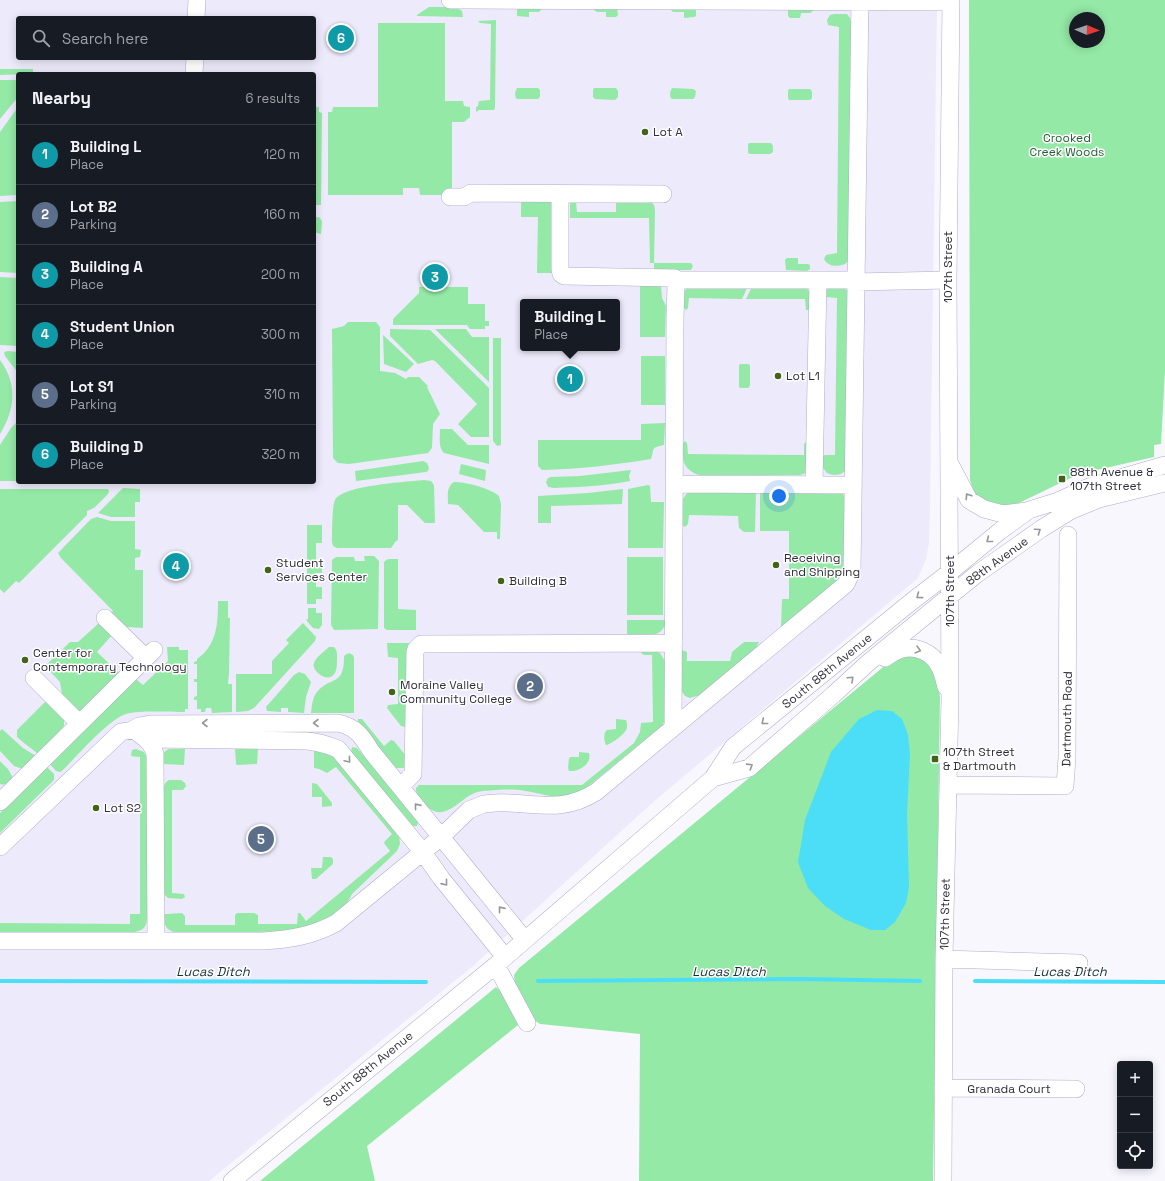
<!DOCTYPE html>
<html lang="en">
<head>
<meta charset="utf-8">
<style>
	:root { --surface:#171b24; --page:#242831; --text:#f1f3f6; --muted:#9ea1a6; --line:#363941; --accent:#a2b293 }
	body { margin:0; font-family:"Space Grotesk",sans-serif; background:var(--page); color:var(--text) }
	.controls { position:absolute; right:12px; bottom:12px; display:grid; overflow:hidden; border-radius:4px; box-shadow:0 2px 10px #0003 }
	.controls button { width:36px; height:36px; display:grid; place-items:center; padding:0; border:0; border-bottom:1px solid var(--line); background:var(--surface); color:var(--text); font:20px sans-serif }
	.compass { position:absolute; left:1069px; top:12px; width:36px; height:36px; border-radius:50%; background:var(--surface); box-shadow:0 2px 10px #0003; rotate:92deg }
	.you { position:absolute; left:779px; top:496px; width:14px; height:14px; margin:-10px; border:3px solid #fff; border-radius:50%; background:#1a73e8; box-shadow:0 0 0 6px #1a73e833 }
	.badge { display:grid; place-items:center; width:26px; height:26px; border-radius:50%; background:var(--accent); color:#fff; font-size:13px; font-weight:700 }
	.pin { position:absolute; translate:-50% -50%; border:2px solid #fff; box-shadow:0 1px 4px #0006 }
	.popup { position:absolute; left:520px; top:299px; width:100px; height:52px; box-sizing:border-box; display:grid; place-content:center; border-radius:4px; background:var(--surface); filter:drop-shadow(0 1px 3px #0005); font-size:13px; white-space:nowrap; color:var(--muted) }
	.popup b { font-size:15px; color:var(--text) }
	.popup::after { content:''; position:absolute; left:50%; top:100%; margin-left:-8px; border:8px solid transparent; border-top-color:var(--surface) }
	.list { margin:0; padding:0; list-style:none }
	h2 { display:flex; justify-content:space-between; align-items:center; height:52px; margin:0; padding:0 16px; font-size:17px }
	h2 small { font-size:13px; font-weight:400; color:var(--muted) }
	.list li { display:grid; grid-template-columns:26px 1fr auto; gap:12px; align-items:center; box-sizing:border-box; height:60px; padding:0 16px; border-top:1px solid var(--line) }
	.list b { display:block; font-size:15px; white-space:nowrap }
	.list p { margin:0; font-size:13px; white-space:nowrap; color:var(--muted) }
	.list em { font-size:13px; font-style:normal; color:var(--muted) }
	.icon { flex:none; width:22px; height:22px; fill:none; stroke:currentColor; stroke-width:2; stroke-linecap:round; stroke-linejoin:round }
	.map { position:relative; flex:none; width:1165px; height:1181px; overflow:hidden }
	.search { position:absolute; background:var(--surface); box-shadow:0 2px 10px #0003; left:16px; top:16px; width:300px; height:44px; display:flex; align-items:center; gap:10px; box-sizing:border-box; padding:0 14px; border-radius:4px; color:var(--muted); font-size:15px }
	.panel { position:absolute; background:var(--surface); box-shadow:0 2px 10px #0003; left:16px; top:72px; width:300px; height:412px; border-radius:4px }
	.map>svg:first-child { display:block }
	.built { fill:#edeafb; fill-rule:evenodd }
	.green { fill:#94e9a6; fill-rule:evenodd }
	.water { fill:#4cdef7 }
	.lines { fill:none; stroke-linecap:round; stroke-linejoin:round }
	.stream { stroke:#4cdef7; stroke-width:4 }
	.minor-casing { stroke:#b2abcc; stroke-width:18 }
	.minor { stroke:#fff; stroke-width:17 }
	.oneway { stroke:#98969d }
	.poi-dot { fill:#42631a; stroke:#fff; stroke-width:1.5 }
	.labels { text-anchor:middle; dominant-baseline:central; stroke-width:3; stroke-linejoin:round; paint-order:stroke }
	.poi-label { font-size:12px; fill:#302e3b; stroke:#fff; text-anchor:start }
	.park-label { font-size:12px; fill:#235f34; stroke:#fff }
	.street-label { font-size:12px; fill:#302e3b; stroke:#fff }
	.water-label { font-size:13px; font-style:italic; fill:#162e33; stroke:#fff }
</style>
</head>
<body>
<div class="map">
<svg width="1165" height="1181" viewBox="0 0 1165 1181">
	<rect width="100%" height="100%" fill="#f8f7fe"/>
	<path class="built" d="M0,0H937L930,506L929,543L926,559L918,578L650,805L473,966L209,1181H0ZM18,18H314V58H18ZM18,74H314V482H18ZM523,302H617V348H523Z"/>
	<path class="green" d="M969,0H1165V371L1161,444L1154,445V457L1079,474L1019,503L1004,507L986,503L974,493L970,480ZM1075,18H1099V42H1075Z
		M429,7H456L462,11L463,17L417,16V15Z
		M517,8H541V10L539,12H529V17L517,16Z
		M595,8H617L618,15L616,17H606V12H597L594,10Z
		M672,8H696V16L694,17L684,18V12H673L671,10Z
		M788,9H813V11L810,13H801L800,18H790L788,16Z
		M834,14H847L850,18L851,21L849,253L848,261L845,264C838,267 828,267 824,259L826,255L837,253L839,27L828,25L827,20L830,15Z
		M496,20L495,108L494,110H479L476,112V107L478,106L479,101L490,100L491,24L480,23L478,21Z
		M378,23H445V101H463L464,106L470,107V117L464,122H452V189L462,195H420L419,188H403V195H328V112H332L333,107H378Z
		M0,69H33V74L0,75Z
		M0,80H18V97L0,119Z
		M517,88H538L540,90V97L538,99H517C514,97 515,91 517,88Z
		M594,88H616L618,91V97L615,100L595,99L593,97V90Z
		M672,88L693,89L696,91L695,97L693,99H672C669,97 670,91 672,88Z
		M789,89H810L812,91V98L810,100H789L788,98V91Z
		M18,107V195L0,196V132Z
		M314,107H319V112L322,113L321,205H316L314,202Z
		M749,143H771L773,146V152L770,154H750L748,153V145Z
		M553,200L554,273H537L538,217H521V203L523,201Z
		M18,201V273L0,272V202Z
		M650,201L654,205L655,210L654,263H691L693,266L691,270H654V263H650L649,218H570V202H576L577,212H616V202Z
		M314,217H319L322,221L321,234L314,232Z
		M787,258H798V264H808L810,265V269L807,271L786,270L785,260Z
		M0,277L18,278V346L0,345Z
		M640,286H661L662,298L666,306L665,337H640Z
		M748,286L742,299L689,298L688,308L686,310L684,308V292L688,287Z
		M419,287H468V304H485V321H489V326H485V329H470L467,325H393V319L419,293Z
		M752,287L806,288L810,292L809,310H806L805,299H746Z
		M828,288H844L848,291L846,469C842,476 834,476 827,473L823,468V456L825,455H835L837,298L825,297L826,291Z
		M348,322H376L380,327V371L395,373L406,379L408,377H419L428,386L427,387L440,414L433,424L432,448L428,453L349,464L338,463L333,458L332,329L344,326Z
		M390,329L430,330L489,388V437H471L458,424L477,404L435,361L432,360L418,364L390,336Z
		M435,329H466L472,337H489V382Z
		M383,335L414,364L406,372L384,364Z
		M493,338H501V445L497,446L493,441Z
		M8,351L18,352V373L5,356L4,352Z
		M641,356H665V405H641Z
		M0,360C18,384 15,410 0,434Z
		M741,364H748L750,365V386L748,388H741L739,387V365Z
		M314,400H316V465H314Z
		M18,421V481H0V445L11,428Z
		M665,423L664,445C650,448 655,448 651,459C615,465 579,469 542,470L538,466V440H641V424Z
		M440,429H452L468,445H489V464L444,453C438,447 440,437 440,429Z
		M685,441L687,443L688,454L804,455V444L806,442V473L800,475H699C681,468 683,460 683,443Z
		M423,461L427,463L429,468L428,471L426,472L356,481L355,471Z
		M461,464L486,470L485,481L459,474Z
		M631,470L629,476L630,481C605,486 579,487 554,488L548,487L546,482L548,478L551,477L580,476Z
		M424,480L431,481L434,485L435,523H425L407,505H398V540L396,541L391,548H337L333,546L332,542C332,534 332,505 335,500C343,485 407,482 424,480Z
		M454,482C465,482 490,488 499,496L501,504L500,539H497V532H484L458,505L448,504C448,496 446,487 454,482Z
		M648,485L650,486L651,502H664L663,548H628V489Z
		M123,488L140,489V502H135V517H111L98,513Z
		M0,489H108L109,491L108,494L94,508L87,511V515L19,583L16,581L4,593L0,589Z
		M623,489L622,504L551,506V523H538V496L588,493Z
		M756,490L755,532H744L739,528L738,516L689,515L688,524L685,527L682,525C682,512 678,499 690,491Z
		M760,490L842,493L846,498V565L842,577L781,628L782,599H789V531H760Z
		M97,517L111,521H135V549L141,550L140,557L135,558V570H143V628L127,627L111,613L113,611L61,558L58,553L91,519Z
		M307,525H322V543H316V561H322V573H316V587H322V599H316V604H307Z
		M364,556H374L379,561L378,629L334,630L331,625L332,560L336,557H354L355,561H365Z
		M627,557H663V615H627Z
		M389,559H398V609L416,610V630H387L384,628V562L386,560Z
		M218,601H228V618H230L229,673L228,684H232V712L212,713L211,708H206L205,712H201V709H197V700H194V697L197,696V682H194V679H197V664H194V662L197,661V659C217,645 218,624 218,601Z
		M308,608H316V613H322V625L319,629L313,628L306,620L308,619Z
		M627,620H666C665,628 661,633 653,635H627Z
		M99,623L113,634L97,652L119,673L79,713L63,700L60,682L45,666L70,642H78Z
		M303,623L316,637L315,641L254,708L248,711L236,712V674H272V661L289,643L286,640Z
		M744,642H759L755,650L700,695L690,698L685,696L681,690L682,650L687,652V661H730L732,652Z
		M387,643H410L408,650L406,726L405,727L401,726L387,708L388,705L398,704V658L388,657Z
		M167,647H179V650H188V709H185V712C170,712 140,710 126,714C109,719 76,757 62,771L60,772L56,771L50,764L136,679L143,685L168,661Z
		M329,647H334C338,651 337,656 337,662C337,691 310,672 314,663C316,657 325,651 329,647Z
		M653,650L660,653L665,661V718L663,725L586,788C557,803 548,794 520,790C508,789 495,790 483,791C465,792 454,814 437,812C428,810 415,797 416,788L419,785H582L634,743L640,732L641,723L653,722L652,655H644L641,653L642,651Z
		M349,653L353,655L354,658V713H311C312,706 312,698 317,692C330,676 344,687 344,657L345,655Z
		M910,653L930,664L938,683L940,697L933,1181H639L640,1034L540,1024L531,1018L515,985L514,975L519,968L888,663Z
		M299,672L305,674L311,682L306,697L304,713L288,712V708H281V712L267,711L266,707L294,675Z
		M49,698L64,716V726L39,753H37L24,743L17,737V730Z
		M358,719H362L384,746L391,740L394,741L406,756V766L403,768H395L358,722Z
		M616,719L626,720C627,723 628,726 626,730C625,734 610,745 606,745C604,741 603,733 607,730L616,729Z
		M2,729L23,748L36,756L23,769L14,766L0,751V731Z
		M352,747L357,748L418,822L417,826H413L351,752Z
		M258,748L257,764L237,765L236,764L235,749Z
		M136,749L144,752L148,760L147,920C146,928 142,931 134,932H0V923L130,924V914H140V757L131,756L132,750Z
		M169,749H185L184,765L164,764C160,758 162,752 169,749Z
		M314,749L330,754L337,760L399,835L400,844L397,851L352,894C344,913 319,925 300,929C282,932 263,932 245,932C221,932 197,932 174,932C164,929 164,923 164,914H167L182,913L185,916V925H235V915L237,913H254L258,915V924H297L298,913H300L306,921L390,851L384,843L385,841L392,834L336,767L327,773L319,769L314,768Z
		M579,752L589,753C592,764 579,772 569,771L568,768L569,758L571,757H579Z
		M0,761L8,769L13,778C10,782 5,786 0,784Z
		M47,767L54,774V780L0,833V813Z
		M169,780H181L185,783L186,786L183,790H172V893L184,894L185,897L182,899L168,898L163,893L162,789L166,782Z
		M312,783L317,784L332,803V806L322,807V797H312Z
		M323,857H331L333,859V864L316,879H312L311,868H322Z
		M496,987L505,995L518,1025L367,1146L375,1181H260Z"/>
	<path class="water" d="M877,710L892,711L902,719L908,735L910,754L907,813L909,887L906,903L895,922L885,930H871L844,919L825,906L808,888L798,862L805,820L831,752L859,719Z"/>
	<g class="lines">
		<path class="stream" d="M0,981L426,982
			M538,981L798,979L920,981
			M975,981L1165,982"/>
		<g class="minor-casing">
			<path id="minor" d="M450,0H471
				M471,0L951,2
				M196,18L197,0
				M194,74L195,58
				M560,194V269L561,274L564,276L675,278L679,280
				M450,197H464L471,193L663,194
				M949,462L969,500L984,509L1003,514L1027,511
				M675,484L853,485
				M814,484L818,280
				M105,618L146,658
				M885,658C890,654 896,651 902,649C916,645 933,653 939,666C943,672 944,680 946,687
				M34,678L79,723
				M673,728L675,318L676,284L679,280H850L855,282L948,280
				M139,734C148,740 152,744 155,754L156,940
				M148,739L307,741C318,742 328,745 338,749L422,851L441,878L505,957
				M713,778L749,768L833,695L869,662L951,595L977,574L1041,529L1070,511L1099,499L1165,483
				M949,785L1065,786L1067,758L1068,535
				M401,786L413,774L415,652L416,649L421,644L674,643
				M0,802L154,650
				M0,847L121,732L132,730L139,726L150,724L338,723C356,727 362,736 371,751L525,940
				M0,941H264C291,939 312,936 336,923L441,837L469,810L484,804L495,803C534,801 559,815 596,792L846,584L852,571L860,0
				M944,959L1079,963
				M496,965L527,1023
				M943,1088L1076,1089
				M232,1181L496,965L713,778L733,747L911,602L950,572L1000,531L1029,510L1058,501L1089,487L1165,465
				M943,1181L944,959L950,700L948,280L951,0"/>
		</g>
		<use href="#minor" class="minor"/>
	</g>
	<defs><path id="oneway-chevron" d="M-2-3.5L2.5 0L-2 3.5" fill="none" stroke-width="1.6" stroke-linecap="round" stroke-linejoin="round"/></defs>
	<g class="oneway">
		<use href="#oneway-chevron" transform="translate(968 496) rotate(-124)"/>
		<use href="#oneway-chevron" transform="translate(1038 531) rotate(-35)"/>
		<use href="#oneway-chevron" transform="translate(989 540) rotate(142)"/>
		<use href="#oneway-chevron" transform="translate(919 596) rotate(143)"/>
		<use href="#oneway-chevron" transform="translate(918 650) rotate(15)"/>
		<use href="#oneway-chevron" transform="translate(851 679) rotate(-43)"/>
		<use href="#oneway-chevron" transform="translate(764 722) rotate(141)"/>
		<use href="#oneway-chevron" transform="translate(205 723) rotate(180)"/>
		<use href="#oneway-chevron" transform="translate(316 723) rotate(-180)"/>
		<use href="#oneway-chevron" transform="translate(348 760) rotate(50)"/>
		<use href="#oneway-chevron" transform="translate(750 766) rotate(-32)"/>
		<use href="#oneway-chevron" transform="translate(417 806) rotate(-129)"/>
		<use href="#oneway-chevron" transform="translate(445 883) rotate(51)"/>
		<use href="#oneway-chevron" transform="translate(501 909) rotate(-129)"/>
	</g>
	<g class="poi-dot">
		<circle cx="645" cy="132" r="4"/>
		<circle cx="778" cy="376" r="4"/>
		<rect x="1058" y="475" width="8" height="8" rx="2"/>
		<circle cx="776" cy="565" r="4"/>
		<circle cx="268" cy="570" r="4"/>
		<circle cx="501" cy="581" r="4"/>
		<circle cx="25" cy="660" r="4"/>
		<circle cx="392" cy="692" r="4"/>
		<rect x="931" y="755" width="8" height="8" rx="2"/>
		<circle cx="96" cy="808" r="4"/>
	</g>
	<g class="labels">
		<g class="poi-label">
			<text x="653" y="132">Lot A</text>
			<text x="786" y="376">Lot L1</text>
			<text x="1070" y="472">88th Avenue &amp;<tspan x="1070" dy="14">107th Street</tspan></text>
			<text x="784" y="558">Receiving<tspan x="784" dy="14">and Shipping</tspan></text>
			<text x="276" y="563">Student<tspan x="276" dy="14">Services Center</tspan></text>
			<text x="509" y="581">Building B</text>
			<text x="33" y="653">Center for<tspan x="33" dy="14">Contemporary Technology</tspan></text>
			<text x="400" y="685">Moraine Valley<tspan x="400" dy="14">Community College</tspan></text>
			<text x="943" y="752">107th Street<tspan x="943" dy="14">&amp; Dartmouth</tspan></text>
			<text x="104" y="808">Lot S2</text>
		</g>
		<g class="park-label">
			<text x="1067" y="138">Crooked<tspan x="1067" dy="14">Creek Woods</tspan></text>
		</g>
		<g class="street-label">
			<text transform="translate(948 267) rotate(-90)">107th Street</text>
			<text transform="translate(997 561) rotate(-36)">88th Avenue</text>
			<text transform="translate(950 591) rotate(-90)">107th Street</text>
			<text transform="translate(827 671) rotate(-39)">South 88th Avenue</text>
			<text transform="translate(1067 719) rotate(-89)">Dartmouth Road</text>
			<text transform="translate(945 914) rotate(-89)">107th Street</text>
			<text transform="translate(368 1069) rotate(-39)">South 88th Avenue</text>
			<text x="1009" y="1089">Granada Court</text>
		</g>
		<g class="water-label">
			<text x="213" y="971">Lucas Ditch</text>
			<text x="729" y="971">Lucas Ditch</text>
			<text x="1070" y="971">Lucas Ditch</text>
		</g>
	</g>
</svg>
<div class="controls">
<button>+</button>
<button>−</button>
<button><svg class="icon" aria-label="locate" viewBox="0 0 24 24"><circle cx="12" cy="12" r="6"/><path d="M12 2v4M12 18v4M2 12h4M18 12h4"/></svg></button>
</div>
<svg class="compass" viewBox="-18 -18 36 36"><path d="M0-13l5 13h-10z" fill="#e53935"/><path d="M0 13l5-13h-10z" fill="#9ea1a6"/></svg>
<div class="you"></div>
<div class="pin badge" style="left:570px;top:379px;background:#0f9aa8">1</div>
<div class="popup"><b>Building L</b>Place</div>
<div class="pin badge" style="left:530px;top:686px;background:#5c6f8a">2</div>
<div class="pin badge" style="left:435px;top:277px;background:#0f9aa8">3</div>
<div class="pin badge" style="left:176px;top:566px;background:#0f9aa8">4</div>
<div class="pin badge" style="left:261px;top:839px;background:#5c6f8a">5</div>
<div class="pin badge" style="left:341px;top:38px;background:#0f9aa8">6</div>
<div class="search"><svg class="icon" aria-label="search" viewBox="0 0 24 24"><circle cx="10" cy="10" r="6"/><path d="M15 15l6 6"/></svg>Search here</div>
<section class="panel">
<h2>Nearby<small>6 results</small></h2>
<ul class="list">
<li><span class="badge" style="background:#0f9aa8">1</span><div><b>Building L</b><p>Place</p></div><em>120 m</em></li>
<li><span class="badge" style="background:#5c6f8a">2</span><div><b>Lot B2</b><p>Parking</p></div><em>160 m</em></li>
<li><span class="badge" style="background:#0f9aa8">3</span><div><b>Building A</b><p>Place</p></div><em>200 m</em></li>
<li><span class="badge" style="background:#0f9aa8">4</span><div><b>Student Union</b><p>Place</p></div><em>300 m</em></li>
<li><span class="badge" style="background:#5c6f8a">5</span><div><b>Lot S1</b><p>Parking</p></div><em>310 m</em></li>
<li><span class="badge" style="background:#0f9aa8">6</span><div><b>Building D</b><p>Place</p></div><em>320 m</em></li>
</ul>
</section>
</div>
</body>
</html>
